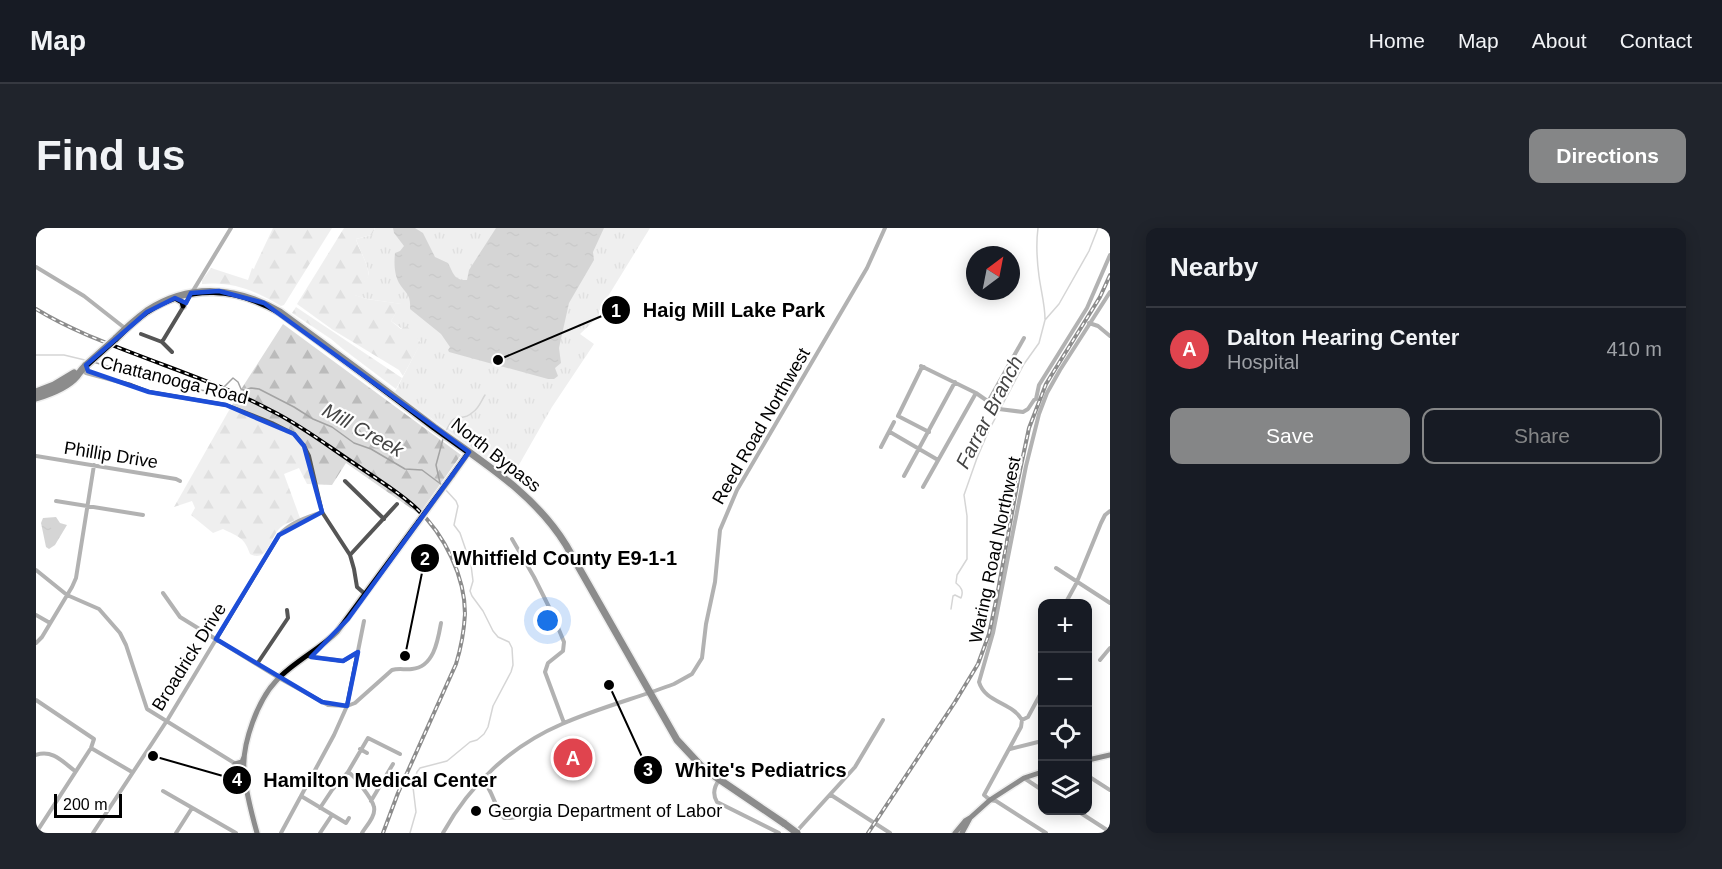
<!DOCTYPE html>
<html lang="en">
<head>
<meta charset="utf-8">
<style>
	:root { --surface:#171b24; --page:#20242c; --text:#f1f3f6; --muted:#9ea1a6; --line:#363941; --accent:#858687 }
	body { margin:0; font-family:Helvetica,sans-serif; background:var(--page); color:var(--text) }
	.controls { position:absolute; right:18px; bottom:18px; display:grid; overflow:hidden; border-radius:12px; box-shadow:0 3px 15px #0003 }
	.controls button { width:54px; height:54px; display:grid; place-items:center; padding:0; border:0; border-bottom:2px solid var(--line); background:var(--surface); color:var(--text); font:30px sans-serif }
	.compass { position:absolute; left:930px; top:18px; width:54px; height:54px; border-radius:50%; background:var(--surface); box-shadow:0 3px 15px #0003; rotate:32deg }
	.scale { position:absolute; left:18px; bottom:15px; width:68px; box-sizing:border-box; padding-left:6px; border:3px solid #000; border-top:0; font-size:16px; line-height:21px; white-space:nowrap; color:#000; -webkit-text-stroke:4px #fff; paint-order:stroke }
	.you { position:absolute; left:512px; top:393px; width:21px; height:21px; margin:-15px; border:4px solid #fff; border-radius:50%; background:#1a73e8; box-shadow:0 0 0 9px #1a73e833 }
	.badge { display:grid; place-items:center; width:39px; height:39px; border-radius:50%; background:var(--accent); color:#fff; font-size:20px; font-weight:700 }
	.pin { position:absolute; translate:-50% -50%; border:3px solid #fff; box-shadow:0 2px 6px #0006 }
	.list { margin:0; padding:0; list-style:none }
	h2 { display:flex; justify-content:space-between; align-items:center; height:78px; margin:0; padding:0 24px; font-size:26px }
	h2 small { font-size:20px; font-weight:400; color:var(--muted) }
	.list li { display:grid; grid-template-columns:39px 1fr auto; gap:18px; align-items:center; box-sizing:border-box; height:84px; padding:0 24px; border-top:2px solid var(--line) }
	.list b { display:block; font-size:22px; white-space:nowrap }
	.list p { margin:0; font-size:20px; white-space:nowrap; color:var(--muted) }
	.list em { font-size:20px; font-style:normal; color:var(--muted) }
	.actions { display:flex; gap:12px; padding:18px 24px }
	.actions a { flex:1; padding:14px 0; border:2px solid var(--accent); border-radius:12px; text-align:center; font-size:21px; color:var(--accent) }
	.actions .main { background:var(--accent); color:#fff }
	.icon { flex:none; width:33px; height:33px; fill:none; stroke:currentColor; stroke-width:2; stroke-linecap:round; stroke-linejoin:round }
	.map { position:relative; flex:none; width:1074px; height:605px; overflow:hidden; border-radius:12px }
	header { display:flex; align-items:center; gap:36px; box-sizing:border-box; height:84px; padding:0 30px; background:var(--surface); border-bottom:2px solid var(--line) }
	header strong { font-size:28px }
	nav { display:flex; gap:33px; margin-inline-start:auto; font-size:21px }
	.intro { display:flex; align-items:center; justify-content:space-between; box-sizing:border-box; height:144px; padding:0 36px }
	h1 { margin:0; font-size:42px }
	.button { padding:15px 27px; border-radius:12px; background:var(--accent); color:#fff; font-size:21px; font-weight:700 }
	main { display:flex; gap:36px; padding:0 36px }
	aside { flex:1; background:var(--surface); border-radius:12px; box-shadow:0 3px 15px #0003 }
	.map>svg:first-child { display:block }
	.grass { fill:url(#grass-tufts) }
	.forest { fill:url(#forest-firs) }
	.water { fill:url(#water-ripples) }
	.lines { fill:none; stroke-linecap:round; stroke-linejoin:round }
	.stream { stroke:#a3a3a3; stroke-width:1.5 }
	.major-casing { stroke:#dbdbdb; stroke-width:8 }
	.highway-casing { stroke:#dbdbdb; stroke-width:10 }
	.minor { stroke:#555; stroke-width:4 }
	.major { stroke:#000; stroke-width:5 }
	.highway { stroke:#000; stroke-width:7 }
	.rail-casing { stroke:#000; stroke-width:4 }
	.rail { stroke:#fff; stroke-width:1.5; stroke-dasharray:4.5; stroke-linecap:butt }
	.major-bridge-casing { stroke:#dbdbdb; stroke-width:8; stroke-linecap:butt }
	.highway-bridge-casing { stroke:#dbdbdb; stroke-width:10; stroke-linecap:butt }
	.major-bridge { stroke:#000; stroke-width:5 }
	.highway-bridge { stroke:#000; stroke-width:7 }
	.marked { fill:none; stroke:#1d4ed8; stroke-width:4.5; stroke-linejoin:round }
	.poi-dot { fill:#000; stroke:#fff; stroke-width:2 }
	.labels { text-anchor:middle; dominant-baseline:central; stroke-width:4.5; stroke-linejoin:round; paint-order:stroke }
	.street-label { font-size:18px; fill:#000; stroke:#fff }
	.poi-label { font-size:18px; fill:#000; stroke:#fff; text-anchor:start }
	.water-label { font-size:20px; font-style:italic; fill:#444; stroke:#fff }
	.leader { fill:none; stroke:#000; stroke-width:2 }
	.callout-dot { fill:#000; stroke:#fff; stroke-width:2 }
	.mark-label { font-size:18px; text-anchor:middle; font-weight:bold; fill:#fff }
	.callout-label { font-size:20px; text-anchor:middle; font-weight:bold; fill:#000; stroke:#fff; stroke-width:4.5; stroke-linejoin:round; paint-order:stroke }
</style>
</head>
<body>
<header>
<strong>Map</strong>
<nav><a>Home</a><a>Map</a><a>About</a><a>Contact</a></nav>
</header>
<div class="intro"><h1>Find us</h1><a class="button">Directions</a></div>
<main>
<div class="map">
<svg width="1074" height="605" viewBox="0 0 1074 605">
	<defs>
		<pattern id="grass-tufts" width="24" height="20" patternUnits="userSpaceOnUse" patternTransform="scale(1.5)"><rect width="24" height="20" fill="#dcdcdc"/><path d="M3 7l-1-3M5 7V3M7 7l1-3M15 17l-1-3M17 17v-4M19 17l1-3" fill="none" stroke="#bbb"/></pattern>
		<pattern id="forest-firs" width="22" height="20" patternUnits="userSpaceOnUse" patternTransform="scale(1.5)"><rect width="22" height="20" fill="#dcdcdc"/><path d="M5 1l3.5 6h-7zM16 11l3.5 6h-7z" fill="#bbb"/></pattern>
		<pattern id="water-ripples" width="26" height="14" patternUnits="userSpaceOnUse" patternTransform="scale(1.5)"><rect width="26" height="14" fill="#a3a3a3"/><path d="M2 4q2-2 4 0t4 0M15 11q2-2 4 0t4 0" fill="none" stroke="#8b8b8b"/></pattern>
	</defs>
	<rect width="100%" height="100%" fill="#fff"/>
	<path class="grass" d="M339,0H614L563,83V88L544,106L558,116L516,179L480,242L465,241L359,164L385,114L355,93L365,76L331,71L318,67L333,47C331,33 324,24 320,11L336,7Z"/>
	<path class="forest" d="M237,0H296L248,77L245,78C219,63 198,53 166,56V52L175,40L212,52L216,40L218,41L219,38Z
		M308,0H339L336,7L320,11C324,25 331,32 333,48L319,67L331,71L366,76L355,93L365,101L371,98L385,115L367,148L363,142L297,102L261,76Z
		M260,79L366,150L360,161L307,121L295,111L256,85Z
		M247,96L425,227L383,286L310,235L296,257L271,256L263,240L248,246L264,290C258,293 247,296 243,301C234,311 231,335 214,326C208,309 203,309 187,301L177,305L155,287L159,280L156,273L138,279L204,163Z"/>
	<path class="water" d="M357,0H379L387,5L399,29L412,35C417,44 418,53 431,52L433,42L460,0H568L557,24L558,32L533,75L523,120L525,135L519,140L522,148L518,151H512L413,124L412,122L414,119L405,106L374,81C375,66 370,66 363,55C358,46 358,34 359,25L364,23L368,18L358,5Z
		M20,289L24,295L31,297L19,317L13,321L10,319L5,295L7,290Z"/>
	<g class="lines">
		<path class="stream" d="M1002,0C1000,15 1001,33 1003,48C1005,63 1009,77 1009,91
			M0,127H28L53,133
			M57,134L154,161L181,164L184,162
			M187,160L197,150L202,154L205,161L208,162L215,160L223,161L258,179L277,191L296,199L318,215L335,221L369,241L386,242L406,257
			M410,203C421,179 423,197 437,184C443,180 445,173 449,167
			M404,255L400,237L407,211
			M915,381L917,368L919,367L925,370C928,363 925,359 920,355L921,347L931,331V288L928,267L941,230L953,202L988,136L1003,115L1009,92L1023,76L1053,23L1062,0
			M374,605L380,584L377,559L381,544L384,540L411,533L434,514L441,512L448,506L452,499L457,478L475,444L477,437L476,420L473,414L462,409L457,403L447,383L436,368L434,363L437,353L435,337L424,305L418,297L422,278L420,273L409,261"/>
		<g class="major-casing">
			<path id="major" d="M139,70L146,74L147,78
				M416,248L433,224
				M1052,532L1074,527
				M199,536L206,534L208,529
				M221,605C216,587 209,560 208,542C206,515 222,472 240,453C257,434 283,422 301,404L383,293
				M919,605L929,593L934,590L954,572L988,550L1006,544
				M926,605L934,590"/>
		</g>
		<g class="highway-casing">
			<path id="highway" d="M79,111C89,101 100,91 111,83C154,55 201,59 244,84C296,122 347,160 398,199C446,234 498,265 530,317L641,512L668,541L749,596
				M0,164L18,157L38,145
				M0,170C13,166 32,159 41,148C44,144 46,141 50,137"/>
		</g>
		<path class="minor" d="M0,39L48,68L90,101
			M1053,95L1062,98L1074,108
			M105,106L126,114L136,124
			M126,114L195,0
			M885,138L940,165L963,181L987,184L992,181L998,172L1000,171
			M888,139L885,141L862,188L893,204
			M46,141L50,145L95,157L113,164L190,177L236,195L258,206L268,218L273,228L286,284L314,327L318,341L321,359L329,366
			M1000,171L1003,157L1051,80L1074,27
			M952,174L988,110
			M854,204L902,232
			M845,219L858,194
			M0,228L140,251L144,253
			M868,248L919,154
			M309,253L348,291
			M887,259L940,165
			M20,273L107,287
			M476,311L498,349L516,385L528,414L527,423L512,435L509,444L528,495
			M314,327L361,276
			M1020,340L1074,375
			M0,342L31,367L63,381L84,405L90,417L111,481L208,541
			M127,365L144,389L243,450L292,477L311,478L319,475L356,442C363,440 369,442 376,441C398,439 402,412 405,395
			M1029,376L1040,356L1065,295L1069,287L1074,283
			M0,387L14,395
			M0,415L6,409L36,359L40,350L58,237
			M272,428L307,433L322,424
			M1064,432L1074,420
			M221,436L252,390L251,382
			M0,472L58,511L55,520L0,605
			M986,492L992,489L1006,463
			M55,520L96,544
			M324,521L331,525
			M974,521L1006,513
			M0,527C16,521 27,534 39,543
			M312,544C318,547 337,572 338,579C340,588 330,598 326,605
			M1052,548L1074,562
			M988,550L1006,562
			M446,551C457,562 458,579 468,590H474L498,586
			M683,552C678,559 676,566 681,574L743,605
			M127,563L200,605
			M795,567L854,605
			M265,568L310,595L313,590
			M335,573L357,536
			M284,580L296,562L312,544L332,510L364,526
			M1040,582L1074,604
			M760,604L819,539L847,492
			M57,605L132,491L243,307C255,294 270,290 286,284
			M140,605L156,580
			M245,605L298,507L311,478L328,393
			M284,605L296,587
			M407,605C434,556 475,518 526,496C562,480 601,470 638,456L656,446L666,430L670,396L679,354L684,302L701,262L831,40L849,0
			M1010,605L960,573L954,572L948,567L985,499L986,492C976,474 949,475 943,454L957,405L990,238L1003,186L1011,165L1024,142L1074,64"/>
		<use href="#major" class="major"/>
		<use href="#highway" class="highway"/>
		<g class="rail-casing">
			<path id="rail" d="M0,81C31,100 65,113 99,126C143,143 193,160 234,182C265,197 293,219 322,238C342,252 363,264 381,281C409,307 429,349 429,386C428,403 425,420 420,436L362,565L347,605
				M832,605L919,474L942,436L953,406L961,368L982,252L993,200L1010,156L1064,69L1074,47"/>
		</g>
		<use href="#rail" class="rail"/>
		<g class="major-bridge-casing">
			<path id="major-bridge" d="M383,293L416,248"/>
		</g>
		<g class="highway-bridge-casing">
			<path id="highway-bridge" d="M50,137L79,111
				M749,596L761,605"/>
		</g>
		<use href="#major-bridge" class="major-bridge"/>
		<use href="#highway-bridge" class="highway-bridge"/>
	</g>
	<path d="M0 0H1074V605H0ZM183,63L228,75L433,224L312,391L275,429L307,433L322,424L311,478L286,474L180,411L243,307L286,284L268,218L258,206L190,177L113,164L52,143L50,137L111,84L139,70L150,75L155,65Z" fill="#fff" fill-opacity=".55" fill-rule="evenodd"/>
	<path class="marked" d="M183,63L228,75L433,224L312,391L275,429L307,433L322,424L311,478L286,474L180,411L243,307L286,284L268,218L258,206L190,177L113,164L52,143L50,137L111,84L139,70L150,75L155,65Z"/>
	<circle class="poi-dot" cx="440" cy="583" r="6"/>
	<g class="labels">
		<g class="street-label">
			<text transform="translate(138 152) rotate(14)">Chattanooga Road</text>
			<text transform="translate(725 198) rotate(-60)">Reed Road Northwest</text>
			<text transform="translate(75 227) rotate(9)">Phillip Drive</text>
			<text transform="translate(460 227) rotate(38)">North Bypass</text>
			<text transform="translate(959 322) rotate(-78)">Waring Road Northwest</text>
			<text transform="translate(153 429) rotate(-58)">Broadrick Drive</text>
		</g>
		<g class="poi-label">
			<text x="452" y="583">Georgia Department of Labor</text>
		</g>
		<g class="water-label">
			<text transform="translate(953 184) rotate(-63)">Farrar Branch</text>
			<text transform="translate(327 202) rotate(29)">Mill Creek</text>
		</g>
	</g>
	<path class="leader" d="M462 132L580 82M369 428L389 330M573 457L612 542M117 528L201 552"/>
	<g class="callout-dot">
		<circle cx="462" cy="132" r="6"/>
		<circle cx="369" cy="428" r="6"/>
		<circle cx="573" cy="457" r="6"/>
		<circle cx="117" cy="528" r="6"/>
		<circle cx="580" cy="82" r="15"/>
		<circle cx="389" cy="330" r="15"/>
		<circle cx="612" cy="542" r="15"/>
		<circle cx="201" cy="552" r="15"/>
	</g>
	<g class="mark-label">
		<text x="580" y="89">1</text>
		<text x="389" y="337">2</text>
		<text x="612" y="548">3</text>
		<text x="201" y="558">4</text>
	</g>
	<g class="callout-label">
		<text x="698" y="89">Haig Mill Lake Park</text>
		<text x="529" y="337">Whitfield County E9-1-1</text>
		<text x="725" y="549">White's Pediatrics</text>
		<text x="344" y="559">Hamilton Medical Center</text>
	</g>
</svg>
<div class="controls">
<button>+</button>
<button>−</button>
<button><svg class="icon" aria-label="locate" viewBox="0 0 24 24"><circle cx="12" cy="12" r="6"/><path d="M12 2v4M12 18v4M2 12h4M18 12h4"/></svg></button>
<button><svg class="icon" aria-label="layers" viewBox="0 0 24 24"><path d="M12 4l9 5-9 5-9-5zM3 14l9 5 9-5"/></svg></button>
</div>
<svg class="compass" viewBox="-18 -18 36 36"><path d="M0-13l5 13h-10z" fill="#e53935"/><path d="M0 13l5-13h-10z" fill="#9ea1a6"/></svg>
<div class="scale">200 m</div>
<div class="you"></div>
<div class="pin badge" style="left:537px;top:530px;background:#e0444e">A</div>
</div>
<aside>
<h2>Nearby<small></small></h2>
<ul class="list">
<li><span class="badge" style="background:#e0444e">A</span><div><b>Dalton Hearing Center</b><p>Hospital</p></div><em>410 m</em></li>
</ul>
<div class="actions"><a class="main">Save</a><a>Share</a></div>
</aside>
</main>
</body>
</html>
